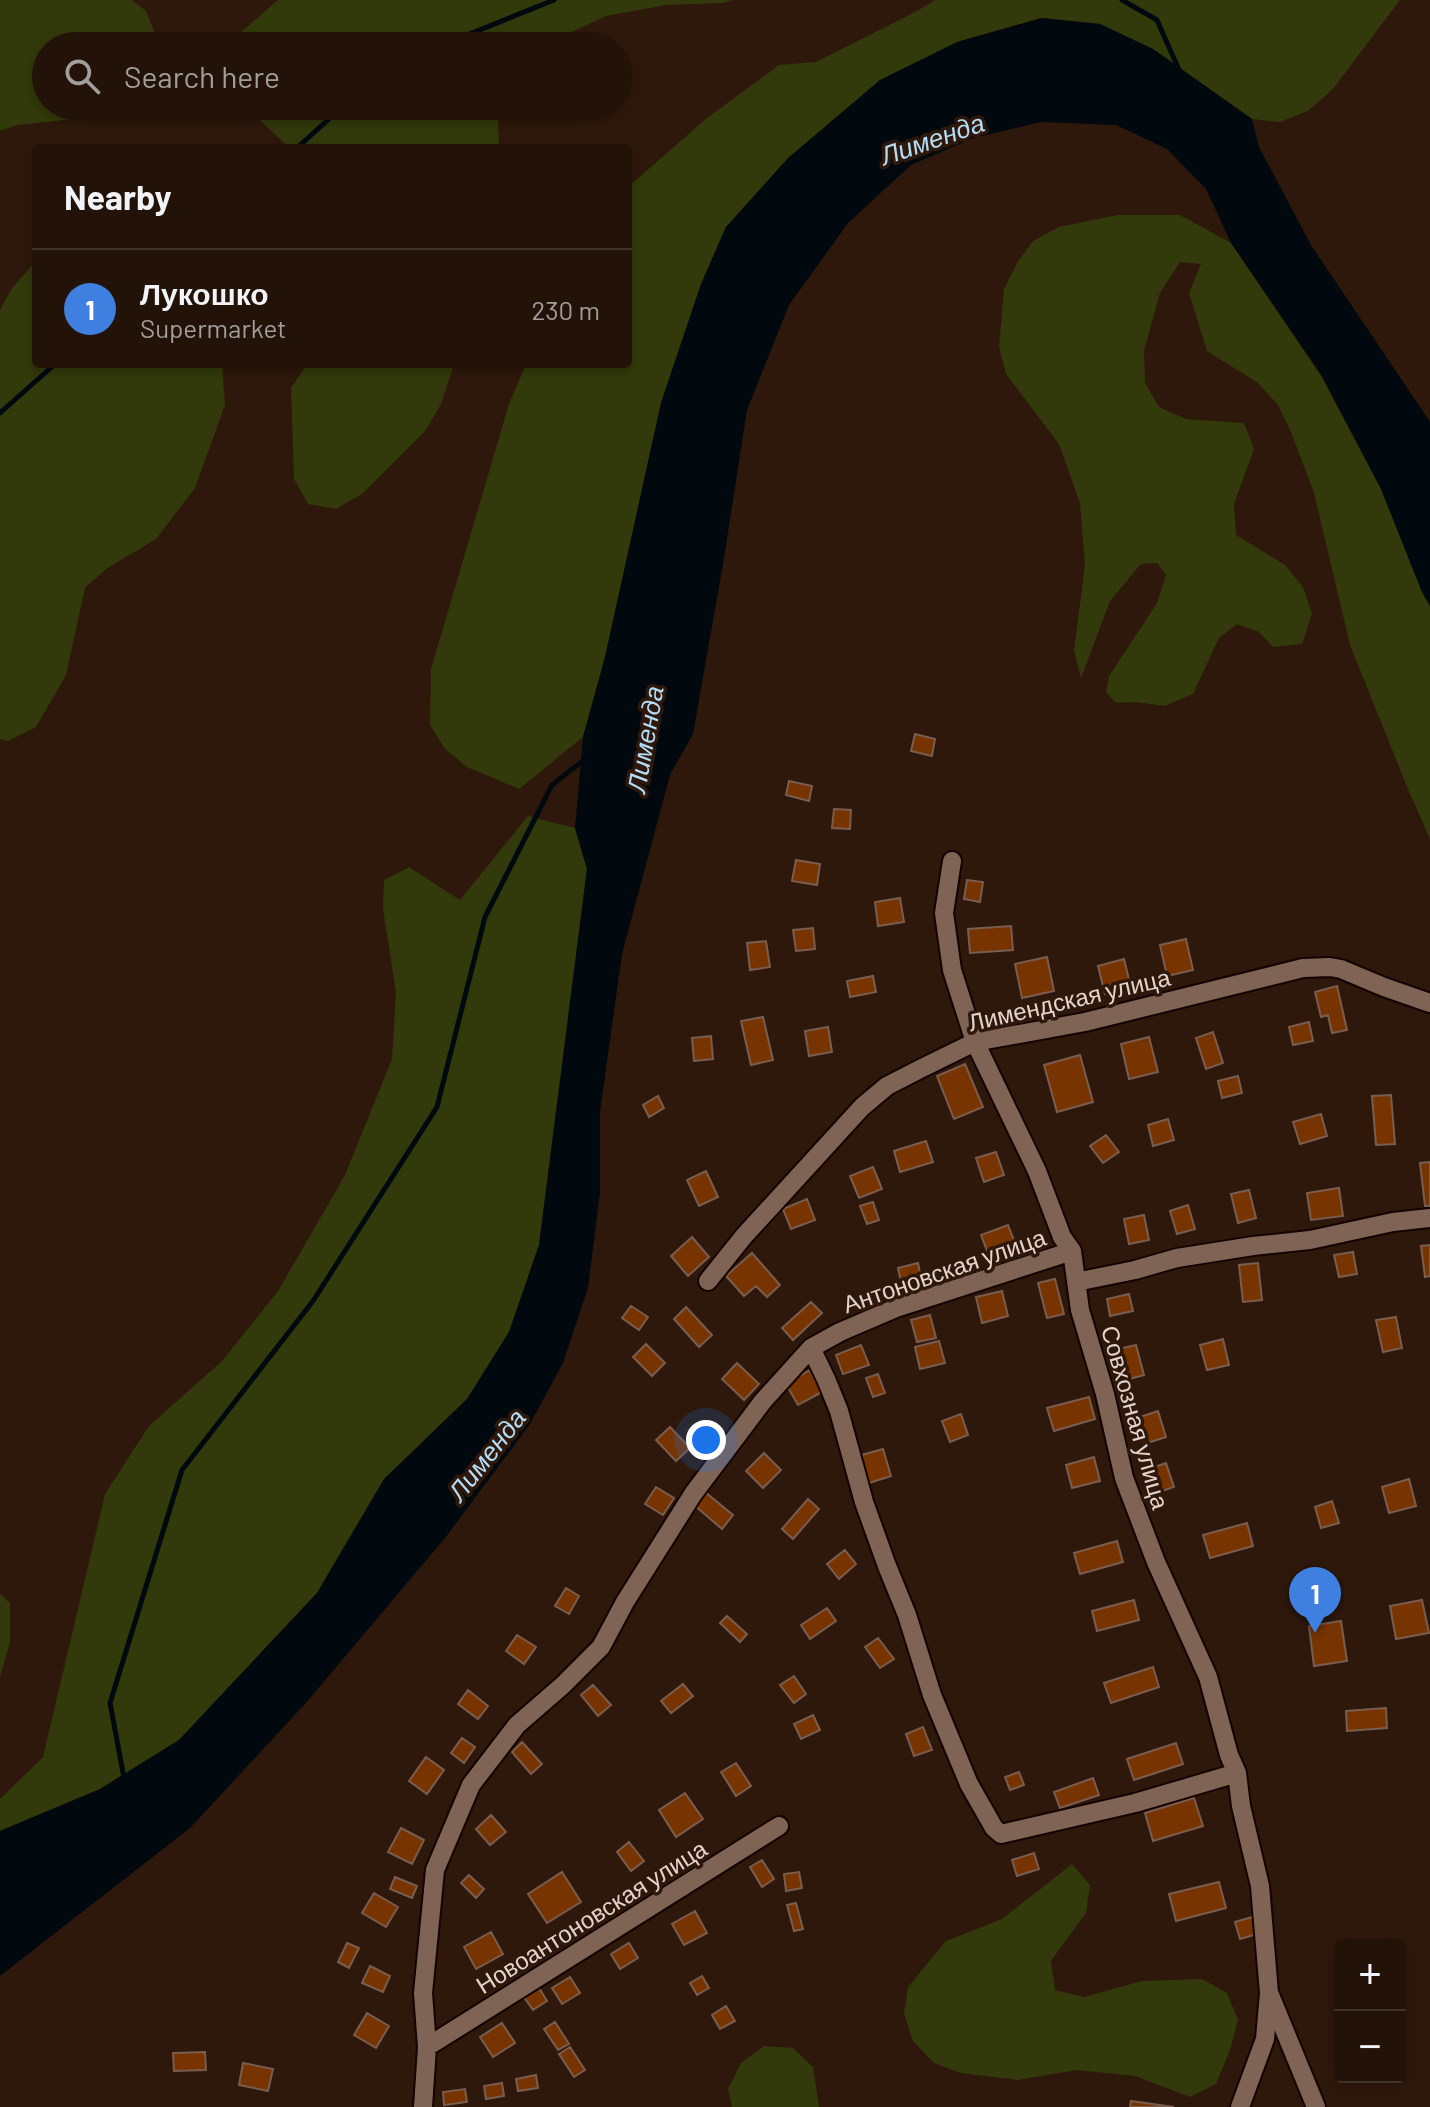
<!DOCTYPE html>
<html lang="en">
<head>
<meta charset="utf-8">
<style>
	:root { --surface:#221208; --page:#2e2016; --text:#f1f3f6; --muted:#a29e9c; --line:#3f3229; --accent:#51ccd2 }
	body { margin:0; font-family:Barlow,sans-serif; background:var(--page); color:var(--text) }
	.controls { position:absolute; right:24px; bottom:24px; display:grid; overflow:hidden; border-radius:8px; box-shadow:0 4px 12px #0003 }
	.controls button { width:72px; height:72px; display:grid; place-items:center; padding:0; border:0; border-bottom:2px solid var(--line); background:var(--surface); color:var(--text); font:40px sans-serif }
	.you { position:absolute; left:706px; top:1440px; width:28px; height:28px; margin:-20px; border:6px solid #fff; border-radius:50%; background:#1a73e8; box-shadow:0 0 0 12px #1a73e833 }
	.badge { display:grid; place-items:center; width:52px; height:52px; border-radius:50%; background:var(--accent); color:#fff; font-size:26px; font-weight:700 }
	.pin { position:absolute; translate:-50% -66px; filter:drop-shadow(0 2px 4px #0008) }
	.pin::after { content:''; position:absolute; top:42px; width:28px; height:24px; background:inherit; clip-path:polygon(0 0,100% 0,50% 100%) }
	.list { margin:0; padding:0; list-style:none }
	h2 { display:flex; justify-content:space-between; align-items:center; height:104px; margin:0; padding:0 32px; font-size:34px }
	h2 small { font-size:26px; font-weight:400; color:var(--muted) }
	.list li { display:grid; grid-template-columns:52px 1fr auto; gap:24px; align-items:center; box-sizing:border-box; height:120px; padding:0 32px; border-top:2px solid var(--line) }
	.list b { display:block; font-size:30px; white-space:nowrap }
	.list p { margin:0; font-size:26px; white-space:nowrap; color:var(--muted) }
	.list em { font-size:26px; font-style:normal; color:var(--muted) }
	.icon { flex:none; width:44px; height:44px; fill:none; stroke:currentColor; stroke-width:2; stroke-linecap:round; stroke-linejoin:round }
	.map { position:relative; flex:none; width:1430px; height:2107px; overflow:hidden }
	.search { position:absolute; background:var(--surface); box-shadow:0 4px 12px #0003; left:32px; top:32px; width:600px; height:88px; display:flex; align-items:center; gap:20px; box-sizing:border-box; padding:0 28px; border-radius:44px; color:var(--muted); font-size:30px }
	.panel { position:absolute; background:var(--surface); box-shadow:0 4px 12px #0003; left:32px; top:144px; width:600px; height:224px; border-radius:8px }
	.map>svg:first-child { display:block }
	.green { fill:#32390a }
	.water { fill:#01090f }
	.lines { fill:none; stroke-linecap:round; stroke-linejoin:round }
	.stream { stroke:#01090f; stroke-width:5 }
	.building { fill:#783400; stroke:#795d4f; stroke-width:2 }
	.street-casing { stroke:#150300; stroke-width:22 }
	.street { stroke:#7f6455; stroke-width:18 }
	.labels { text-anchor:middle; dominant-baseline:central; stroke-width:7; stroke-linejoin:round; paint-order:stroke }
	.street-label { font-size:24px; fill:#e3d3cb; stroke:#2e180b }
	.water-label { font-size:26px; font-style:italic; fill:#b4def7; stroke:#2e180b }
</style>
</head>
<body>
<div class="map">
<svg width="1430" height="2107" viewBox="0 0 1430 2107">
	<rect width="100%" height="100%" fill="#2e180b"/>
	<path class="green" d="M0,0H132L146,11L160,46H46V106H114L75,119L17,125L0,131Z
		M278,0H733L723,3L666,5L606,16L542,46H233L235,37Z
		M935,0H1400L1333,89L1308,111L1280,122L1252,119L1153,49L1100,24L1041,18L957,42L726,227L701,284L661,403L605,657L583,737L519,789L467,767L445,749L430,725L431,669L509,404L526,364H628V187L707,118L779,65L816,62L917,11Z
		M250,106H501L498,113L499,148H289L256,116Z
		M1117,215H1180L1231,243L1321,376L1381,489L1422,592L1430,606V839L1410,794L1350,645L1314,493L1291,432L1278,405L1258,383L1207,351L1189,293L1201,264L1180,262L1160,293L1144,351L1145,383L1159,407L1186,419L1244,423L1254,449L1234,504L1236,535L1285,565L1303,587L1312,614L1302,644L1273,647L1259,632L1237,624L1219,638L1193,694L1165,706L1135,702L1116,703L1106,692L1109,676L1157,603L1166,575L1157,563L1141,564L1110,601L1081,678L1074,650L1085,565L1080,503L1059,444L1006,374L999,347L1004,289L1017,263L1033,241L1059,227Z
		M36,261V364H222L225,405L195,488L156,539L106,569L85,588L66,675L36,727L8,741L0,739V310L12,288Z
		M307,364L364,368L367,364H454L441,404L426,430L362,494L336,509L308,504L294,479L291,388Z
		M528,816L575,828L587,869L539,1245L509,1332L467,1399L384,1479L317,1593L179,1740L100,1789L0,1831V1799L43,1757L105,1494L149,1426L222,1361L278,1291L345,1175L392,1059L396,992L383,909L384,880L409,867L460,900Z
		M0,1594L10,1603V1642L0,1677Z
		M1072,1864L1090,1885L1086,1913L1051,1961L1055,1990L1084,1997L1142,1981L1202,1979L1227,1993L1238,2020L1230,2050L1216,2084L1190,2097L1135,2076L1077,2070L1018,2080L960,2073L934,2063L913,2041L904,2014L908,1987L946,1941L1002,1919Z
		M764,2046L793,2048L813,2067L819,2107H732L728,2089L741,2063Z"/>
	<path class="water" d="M1042,18L1100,24L1153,49L1252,119L1259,147L1311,245L1430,422V606L1422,592L1381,489L1322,376L1231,243L1206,189L1167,149L1116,125L1041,122L973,138L911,165L848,223L789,305L747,410L724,558L693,734L670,775L622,954L600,1112V1192L588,1288L563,1363L530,1424L445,1538L305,1704L190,1828L0,1976V1831L100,1789L179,1740L317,1593L384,1479L467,1399L509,1332L539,1245L587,869L575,828L583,737L605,657L661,403L701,284L726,227L788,158L880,80L957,42Z"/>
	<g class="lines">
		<path class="stream" d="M1122,0L1157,20L1179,70
			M440,46L554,0
			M297,148L343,106
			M0,413L55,364
			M124,1778L110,1703L182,1470L313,1301L437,1107L485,917L552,785L585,759"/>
	</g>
	<path class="building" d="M915,734L935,739L932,756L911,751Z
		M789,781L812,786L809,801L786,795Z
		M834,809L851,810L850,829L832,828Z
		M796,860L820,864L817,885L792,881Z
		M967,880L983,882L980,902L964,899Z
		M900,898L904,922L878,926L875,902Z
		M1011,926L1013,950L970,953L968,929Z
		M813,928L815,949L796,951L793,930Z
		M1186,939L1193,970L1167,976L1160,945Z
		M766,941L770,967L750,970L747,943Z
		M1047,957L1054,991L1022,998L1015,964Z
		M1124,959L1131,988L1105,994L1098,966Z
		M873,976L876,992L850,997L847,981Z
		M1337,986L1347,1030L1332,1033L1328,1015L1321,1017L1315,992Z
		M763,1017L773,1060L751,1065L741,1021Z
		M1309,1022L1313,1041L1293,1045L1289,1027Z
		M828,1027L832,1052L809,1056L805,1031Z
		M1213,1032L1223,1063L1206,1069L1196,1038Z
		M711,1036L713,1059L694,1061L692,1038Z
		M1149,1037L1158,1072L1129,1079L1121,1044Z
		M1080,1055L1093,1102L1057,1112L1044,1065Z
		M965,1064L983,1107L954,1119L937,1076Z
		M1238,1076L1242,1093L1222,1098L1218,1081Z
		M1391,1095L1395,1144L1376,1145L1372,1096Z
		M658,1096L664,1108L649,1117L643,1105Z
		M1321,1114L1327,1136L1300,1144L1293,1122Z
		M1168,1119L1174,1140L1153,1146L1148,1125Z
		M1106,1135L1119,1152L1103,1163L1090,1146Z
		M926,1141L933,1162L900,1172L894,1151Z
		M996,1152L1004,1175L984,1182L976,1158Z
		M1430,1162V1206H1425L1420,1163Z
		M873,1167L882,1189L859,1198L850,1176Z
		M706,1171L718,1197L699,1206L687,1180Z
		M1339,1188L1343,1216L1311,1220L1307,1193Z
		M1249,1190L1256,1218L1238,1223L1231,1194Z
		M807,1199L815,1220L791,1229L783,1209Z
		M873,1202L879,1220L867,1224L860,1206Z
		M1188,1205L1195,1229L1177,1234L1170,1211Z
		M1144,1215L1149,1240L1129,1244L1124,1219Z
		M1008,1225L1015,1243L988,1253L981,1235Z
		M692,1237L709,1257L688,1276L671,1256Z
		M1430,1245V1276L1425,1277L1421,1246Z
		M1353,1252L1357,1274L1339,1277L1334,1255Z
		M752,1253L780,1285L767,1297L756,1286L744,1296L726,1276Z
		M918,1263L922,1282L902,1287L898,1268Z
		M1258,1263L1262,1300L1243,1302L1239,1265Z
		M1055,1279L1064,1314L1047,1318L1038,1283Z
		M1002,1291L1008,1316L982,1323L976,1297Z
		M1129,1294L1133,1311L1110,1316L1107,1299Z
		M811,1302L822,1313L793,1340L782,1328Z
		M631,1306L648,1317L639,1330L622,1318Z
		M686,1307L712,1335L699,1347L674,1319Z
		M930,1315L936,1338L917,1342L911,1320Z
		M1396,1317L1402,1348L1383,1352L1376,1320Z
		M1223,1339L1229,1365L1207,1370L1200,1345Z
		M939,1341L945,1363L920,1369L915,1347Z
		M646,1344L665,1363L652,1376L633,1357Z
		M861,1345L869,1365L843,1374L836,1355Z
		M1136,1345L1144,1375L1122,1381L1114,1350Z
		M737,1363L759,1384L744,1400L722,1379Z
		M810,1370L822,1392L798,1405L786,1384Z
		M878,1374L885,1393L873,1397L866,1378Z
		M1089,1397L1095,1419L1054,1431L1047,1408Z
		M1158,1411L1166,1437L1144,1444L1137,1418Z
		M961,1414L968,1435L950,1442L942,1421Z
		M670,1427L690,1448L676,1461L656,1440Z
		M700,1429L717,1441L710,1449L694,1438Z
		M883,1449L891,1476L866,1484L858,1456Z
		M764,1453L781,1470L763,1488L746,1471Z
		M1094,1457L1100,1481L1072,1488L1066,1465Z
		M1166,1463L1174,1487L1151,1495L1143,1471Z
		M1409,1479L1416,1506L1389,1513L1382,1487Z
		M656,1487L674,1498L663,1515L645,1504Z
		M705,1492L733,1515L722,1529L694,1505Z
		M808,1499L819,1509L793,1539L782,1529Z
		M1332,1501L1339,1523L1321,1528L1315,1507Z
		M1247,1523L1253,1546L1210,1558L1203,1535Z
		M1117,1541L1123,1562L1080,1574L1074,1553Z
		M845,1550L856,1564L839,1579L827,1564Z
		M566,1588L579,1596L569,1614L555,1606Z
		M1134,1600L1139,1620L1097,1631L1092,1611Z
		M1422,1600L1429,1633L1396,1639L1390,1606Z
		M827,1608L836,1621L810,1639L801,1625Z
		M727,1616L747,1634L740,1642L720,1623Z
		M1341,1621L1347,1661L1314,1666L1309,1626Z
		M517,1635L536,1647L524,1664L506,1651Z
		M878,1638L894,1659L880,1668L865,1647Z
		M1153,1667L1159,1687L1111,1703L1104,1683Z
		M794,1676L806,1694L794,1703L780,1685Z
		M683,1684L693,1696L671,1713L661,1701Z
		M593,1685L611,1705L598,1716L581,1695Z
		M468,1690L488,1706L478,1719L458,1704Z
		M1386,1708L1387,1728L1347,1731L1346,1711Z
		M813,1715L820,1730L801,1739L794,1724Z
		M923,1727L932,1750L914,1756L906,1734Z
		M462,1738L475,1747L464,1763L451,1753Z
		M522,1742L542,1764L531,1774L512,1752Z
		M1176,1743L1183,1764L1134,1780L1127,1759Z
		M426,1757L444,1770L427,1794L409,1781Z
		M736,1763L751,1786L736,1796L721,1772Z
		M1019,1772L1024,1785L1010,1790L1005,1777Z
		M1093,1778L1099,1795L1060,1808L1054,1792Z
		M685,1793L703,1819L676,1837L659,1810Z
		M1194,1798L1203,1826L1153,1841L1145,1813Z
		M491,1815L506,1832L490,1845L476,1829Z
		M401,1828L424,1840L412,1864L388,1852Z
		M629,1842L644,1861L631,1871L617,1852Z
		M1034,1853L1039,1869L1017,1876L1012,1860Z
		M762,1860L774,1879L762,1887L750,1867Z
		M562,1872L581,1902L547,1923L528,1894Z
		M799,1872L802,1888L786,1891L784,1874Z
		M469,1875L484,1889L476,1898L461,1883Z
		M395,1877L417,1886L412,1898L390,1889Z
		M1219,1882L1226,1908L1176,1921L1169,1894Z
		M374,1893L398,1907L386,1927L362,1913Z
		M796,1903L803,1929L794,1931L787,1905Z
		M695,1911L707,1933L684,1945L672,1924Z
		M1252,1917L1257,1934L1240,1939L1235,1922Z
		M491,1932L503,1954L476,1969L464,1947Z
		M347,1943L359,1948L349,1968L338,1962Z
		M629,1943L638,1958L620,1969L611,1954Z
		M370,1966L390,1976L383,1992L362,1983Z
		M702,1976L709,1988L697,1995L690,1983Z
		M570,1977L580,1993L562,2004L552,1988Z
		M536,1983L547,2001L533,2010L521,1993Z
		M726,2006L735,2021L720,2029L712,2015Z
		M367,2013L389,2026L376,2048L354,2035Z
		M555,2022L569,2044L558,2050L544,2029Z
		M502,2023L515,2043L493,2057L480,2037Z
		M570,2047L585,2070L574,2077L559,2054Z
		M205,2052L206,2070L174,2071L173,2053Z
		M243,2063L273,2069L268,2091L239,2085Z
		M536,2075L538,2088L518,2091L516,2079Z
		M502,2083L504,2096L486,2099L484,2086Z
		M465,2089L467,2102L444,2105L443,2092Z
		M1131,2101L1174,2107H1130Z"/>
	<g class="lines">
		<g class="street-casing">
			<path id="street" d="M952,861L944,913L952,970L975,1042L1037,1171L1062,1237L1072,1251L1080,1310L1105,1394L1124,1478L1156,1562L1208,1677L1229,1755L1237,1773L1241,1806L1260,1886L1269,1993L1265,2039L1240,2107
				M708,1281L744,1236L862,1107L887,1086L920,1069L975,1042L1085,1022L1303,968L1330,967L1341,969L1384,987L1430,1003
				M1076,1282L1135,1270L1177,1258L1253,1246L1310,1240L1393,1222L1430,1218
				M811,1348L826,1379L839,1411L864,1502L887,1566L907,1615L932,1695L969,1784L994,1828L1001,1834L1135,1803L1237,1773
				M1270,1995L1316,2107
				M427,2047L779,1826
				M423,2107L427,2047L423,1993L435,1870L471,1785L517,1725L563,1685L601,1647L625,1602L693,1494L763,1401L811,1348L840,1332L896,1308L1072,1251"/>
		</g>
		<use href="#street" class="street"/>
	</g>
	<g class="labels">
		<g class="street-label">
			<text transform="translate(1069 999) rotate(-13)">Лимендская улица</text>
			<text transform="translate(944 1270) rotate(-19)">Антоновская улица</text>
			<text transform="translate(1136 1417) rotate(74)">Совхозная улица</text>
			<text transform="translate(591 1916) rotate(-32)">Новоантоновская улица</text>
		</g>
		<g class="water-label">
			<text transform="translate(932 138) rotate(-19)">Лименда</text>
			<text transform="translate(644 739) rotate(-80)">Лименда</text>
			<text transform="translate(486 1454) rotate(-52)">Лименда</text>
		</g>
	</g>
</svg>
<div class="controls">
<button>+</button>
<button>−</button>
</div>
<div class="you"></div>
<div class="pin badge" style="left:1315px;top:1633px;background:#3f7fe0">1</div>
<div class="search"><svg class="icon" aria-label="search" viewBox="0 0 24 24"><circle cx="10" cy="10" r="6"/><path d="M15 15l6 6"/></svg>Search here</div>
<section class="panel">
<h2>Nearby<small></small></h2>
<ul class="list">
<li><span class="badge" style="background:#3f7fe0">1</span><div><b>Лукошко</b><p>Supermarket</p></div><em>230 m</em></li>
</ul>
</section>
</div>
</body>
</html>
